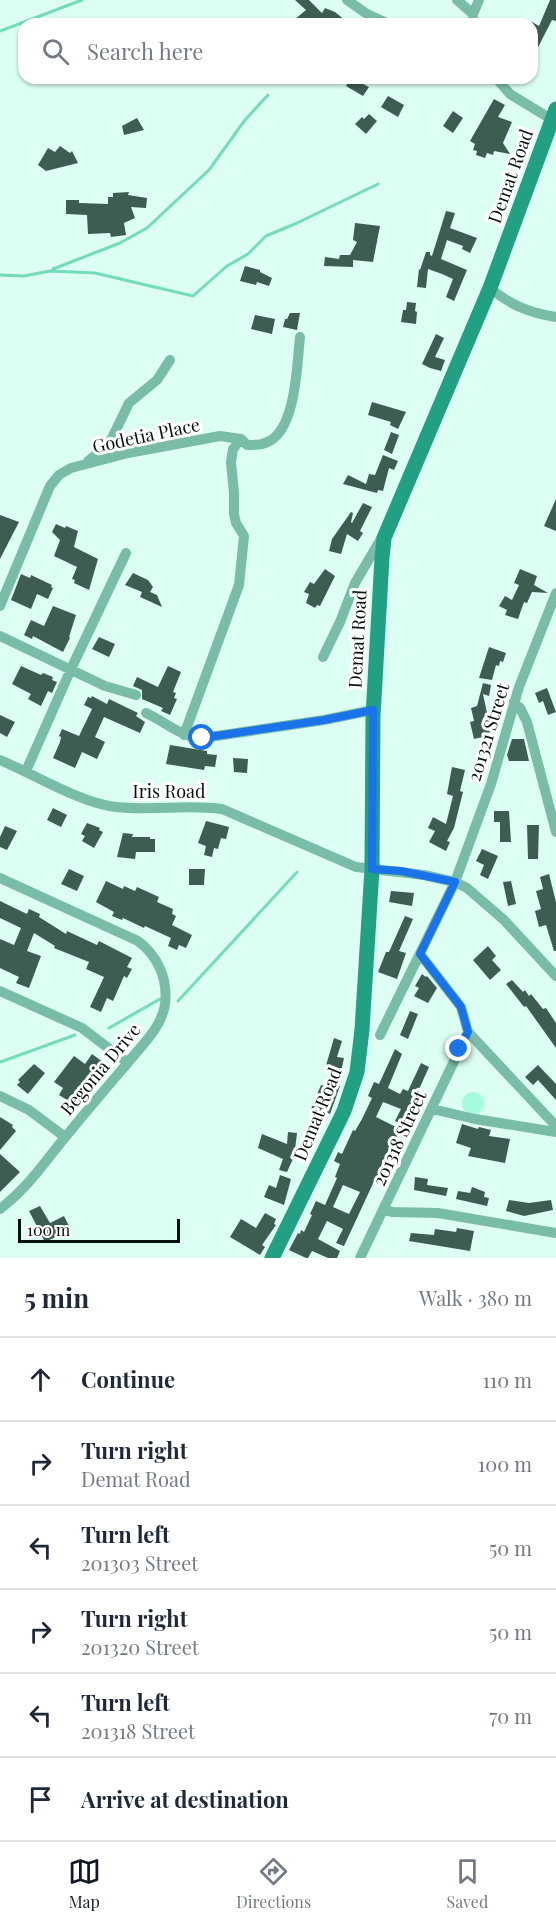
<!DOCTYPE html>
<html lang="en">
<head>
<meta charset="utf-8">
<style>
	:root { --surface:#fff; --page:#f2f2f3; --text:#1f2937; --muted:#747a83; --line:#e0e1e3; --accent:#111827 }
	body { margin:0; font-family:"Playfair Display",serif; background:var(--page); color:var(--text) }
	.scale { position:absolute; left:18px; bottom:15px; width:162px; box-sizing:border-box; padding-left:6px; border:3px solid #05100d; border-top:0; font-size:16px; line-height:21px; white-space:nowrap; color:#05100d; -webkit-text-stroke:4px #fff; paint-order:stroke }
	.stop { position:absolute; width:18px; height:18px; margin:-14px; border:4px solid #1a73e8; border-radius:50%; background:#fff }
	.stop.end { background:#1a73e8; border-color:#fff; box-shadow:0 2px 6px #0008 }
	.list { margin:0; padding:0; list-style:none }
	h2 { display:flex; justify-content:space-between; align-items:center; height:78px; margin:0; padding:0 24px; font-size:26px }
	h2 small { font-size:20px; font-weight:400; color:var(--muted) }
	.list li { display:grid; grid-template-columns:39px 1fr auto; gap:18px; align-items:center; box-sizing:border-box; height:84px; padding:0 24px; border-top:2px solid var(--line) }
	.list b { display:block; font-size:22px; white-space:nowrap }
	.list p { margin:0; font-size:20px; white-space:nowrap; color:var(--muted) }
	.list em { font-size:20px; font-style:normal; color:var(--muted) }
	.icon { flex:none; width:33px; height:33px; fill:none; stroke:currentColor; stroke-width:2; stroke-linecap:round; stroke-linejoin:round }
	.map { position:relative; flex:none; width:556px; height:1258px; overflow:hidden }
	.search { position:absolute; background:var(--surface); box-shadow:0 2px 4px #0004; left:18px; right:18px; top:18px; height:66px; display:flex; align-items:center; gap:15px; box-sizing:border-box; padding:0 21px; border-radius:18px; color:var(--muted); font-size:22px }
	.sheet { height:582px; background:var(--surface) }
	nav { display:flex; justify-content:space-around; align-items:center; box-sizing:border-box; height:84px; border-top:2px solid var(--line); background:var(--surface); font-size:16px; color:var(--muted) }
	nav a { display:grid; justify-items:center; gap:3px }
	nav .on { color:var(--accent) }
	.map>svg:first-child { display:block }
	.green { fill:#a4fbe0 }
	.lines { fill:none; stroke-linecap:round; stroke-linejoin:round }
	.stream { stroke:#72dcbd; stroke-width:3 }
	.building { fill:#3f5c52; fill-rule:evenodd }
	.street { stroke:#79bda8; stroke-width:10 }
	.secondary { stroke:#22a083; stroke-width:15 }
	.route { stroke:#1a73e8; stroke-width:8 }
	.labels { text-anchor:middle; dominant-baseline:central; stroke-width:6; stroke-linejoin:round; paint-order:stroke }
	.street-label { font-size:18px; fill:#05100d; stroke:#fff }
</style>
</head>
<body>
<div class="map">
<svg width="556" height="1258" viewBox="0 0 556 1258">
	<rect width="100%" height="100%" fill="#ddfef2"/>
	<path class="green" d="M462 1103a11 11 0 1 1 22 0a11 11 0 1 1-22 0Z"/>
	<g class="lines">
		<path class="stream" d="M0,31L82,0
			M53,269L120,243L147,228L209,170L245,120L268,95
			M0,275L24,276L50,271L95,273L193,296L227,266L248,254L266,236L297,223L378,184
			M178,1001L297,872
			M109,1028L160,999
			M0,1062L75,1035"/>
	</g>
	<path class="building" d="M295,0H309L322,13L325,8L335,12L350,24H324L316,18L309,24H289L306,10Z
		M550,0H556V21L552,20L532,59V22L539,26Z
		M351,78L369,87L363,96L346,86Z
		M388,96L404,105L398,117L381,107Z
		M494,99L505,105L498,117L512,122L503,143L510,154L494,151L493,155L487,153L485,158L476,155L477,151L473,150L475,144L470,141Z
		M453,111L463,118L453,133L443,126Z
		M369,114L377,121L366,134L355,124L362,117L364,119Z
		M137,118L144,130L124,135L122,126Z
		M60,146L70,153L72,151L78,163L46,171L38,165L48,148L55,152Z
		M129,192L128,195L147,198L146,208L131,207L135,218L124,223L126,235L111,237L110,233L88,234L87,215L66,214V200H79V203L108,204V197H113V193Z
		M446,211L455,213L450,228L477,238L470,253L462,249L463,246L447,240L441,259L467,270L454,301L446,297L453,279L442,274L428,269L426,288L417,287L419,269L420,270L426,252H430V255L432,256Z
		M355,223L380,226L373,262L353,260V267L324,266L325,257L339,259L340,255H350L357,242L353,240Z
		M245,266L260,270V272L272,278L269,286L257,282L256,285L240,281Z
		M407,302L416,303L415,311L417,312L416,324L401,322L403,310H406Z
		M290,313H300L297,330L283,327L285,319H287Z
		M255,315L275,319L272,334L251,329Z
		M436,334L444,338L435,357L445,360L441,371L430,368L422,364Z
		M372,402L406,412L398,429L390,425L391,422L368,415Z
		M391,432L399,435L392,454L384,450Z
		M383,455L398,461L394,470L389,468L383,491L378,490L377,493L343,484L348,475L366,484L369,474L375,475Z
		M556,499V531L544,526Z
		M363,503L372,507L360,531L363,533L358,541L347,534L341,554L329,551L332,539L351,512L353,513L351,522L352,523Z
		M0,515L19,522L0,559Z
		M56,524L65,528L66,526L78,531L74,547L98,559L89,590L74,583L75,580L72,579L77,567L54,556L60,540L52,532Z
		M325,569L335,576L320,606L317,605L315,608L306,603L309,594L304,592L310,582L314,584Z
		M520,569L537,576L534,585L548,593L532,592L527,603L524,602L518,619L505,615L507,610L499,606L505,596L512,600L519,585L514,583Z
		M133,573L148,580L153,587L150,592L157,595L162,607L140,597L142,592L125,585Z
		M21,574L30,578L31,575L52,585L51,587L53,588L48,599L37,594L31,609L11,600Z
		M53,606L76,615L69,637L70,638L63,652L33,636L32,639L24,635L31,620L44,626Z
		M99,637L115,644L109,657L92,649Z
		M489,647L506,653L503,662L500,661L499,666L496,665L492,680L479,678Z
		M21,666L41,675L43,673L53,677L52,680L57,682L52,693L48,691L41,706L28,699L31,694L12,684Z
		M168,666L181,672L173,692L176,693L174,698L177,699L170,715L161,711L163,708L142,699V690L133,686L137,677L158,687Z
		M483,683L491,685L489,696L483,694L491,732L486,733L487,736L474,739L470,722L474,721L471,708L477,706Z
		M547,688L556,712L548,715L543,701L539,703L535,693Z
		M92,696L107,704L109,699L138,713L136,716L145,722L140,733L104,717L95,737L105,742L97,759L82,752L75,768L53,758L60,742L61,737L59,736L62,729L79,736L92,709L84,705L88,697L91,698Z
		M0,715L15,722L7,737L0,733Z
		M512,739H524L529,761H509L507,755Z
		M170,745L207,751V754L217,755L215,767L205,766L204,770L166,764Z
		M233,758L248,759L247,773L234,772Z
		M452,767L465,770L460,791L463,792L454,828L447,841L450,842L446,851L429,842L435,831L428,828L433,817L446,824L453,796L447,794Z
		M53,808L67,815L61,827L47,820Z
		M494,811H509L511,842H500V822H494Z
		M206,821L229,827L226,839L221,838L218,849L214,848L212,857L204,855L206,846L198,843Z
		M87,823L100,828L99,830L103,832L94,848L82,841L85,836L81,834Z
		M527,825H539L538,859H528Z
		M5,826L17,831L7,850L0,847V837Z
		M123,833L133,834L132,837H150V839H155V852H136L135,859L117,857Z
		M482,849L498,856L488,879L480,875L484,865L476,861Z
		M69,869L84,876L77,891L61,884Z
		M189,869H205L204,885H189Z
		M549,874L556,902V951H554L546,925L539,927L535,911L541,909L536,891L543,889L540,877Z
		M106,881L123,889L124,886L135,891L137,887L159,897L157,902L173,909L172,914L176,916L172,925L192,935L186,948L179,945L177,950L168,946L171,938L145,926L144,928L123,918L122,920L112,916L114,912L96,902Z
		M511,881L516,904L508,906L503,882Z
		M391,891L414,893L412,906L389,902Z
		M0,901L27,914L29,909L40,914L39,917L66,934L67,931L97,945L99,941L132,958L127,967L132,969L127,978L124,976L113,1001L107,998L101,1012L90,1007L104,977L86,969L89,962L54,948L55,946L34,933L27,951L41,956L29,988L16,983L19,977L0,968V939L14,945L21,928L0,918Z
		M405,916L413,919L399,951L406,953L397,979L378,972L386,952H389Z
		M488,946L496,956L492,960L501,970L490,980L473,960Z
		M422,974L426,977L427,976L437,988L428,1003L414,996L419,988L415,986Z
		M512,980L523,992L525,990L529,996L531,994L543,1009L546,1008L556,1023V1048L526,1006L524,1007L506,984Z
		M410,1011L418,1014L408,1039L400,1035Z
		M334,1038L342,1041L337,1057L344,1058L341,1072L325,1069Z
		M395,1049L402,1054L388,1088L400,1094L403,1089L408,1091L421,1063L429,1067L403,1125L395,1121L401,1109L383,1102L376,1117L400,1129L379,1178L376,1177L344,1246L336,1243L343,1229L327,1221L318,1239L340,1251L337,1258H328L312,1251L308,1258H306L289,1250L298,1233L300,1234L301,1230L304,1232L312,1215L310,1214L316,1201L325,1205L337,1178L335,1177L340,1164L334,1161L338,1152L342,1154L353,1130L355,1131L362,1119L372,1098L368,1096L374,1082L379,1084ZM343,1185L360,1192L349,1214L333,1207Z
		M92,1054L107,1065L104,1070L105,1071L99,1080L97,1079L93,1084L91,1082L79,1102L74,1099L72,1103L59,1095L63,1088L54,1082L74,1056L85,1064Z
		M34,1064L45,1073L28,1094L17,1085L20,1082L18,1080Z
		M538,1065L556,1084V1100L538,1080L533,1085L525,1077Z
		M331,1083L340,1086L330,1114L326,1112L322,1124L313,1121L317,1110L311,1109L321,1085L330,1087Z
		M0,1117L13,1125L12,1127L16,1131L0,1150Z
		M462,1124L478,1129L479,1127L491,1130L489,1136L510,1139L505,1163L468,1156L471,1148L456,1143Z
		M288,1132L297,1133L295,1150H297L287,1172L279,1170L283,1159L258,1148L262,1134L287,1144Z
		M0,1154L20,1172L0,1192Z
		M280,1175L291,1179L284,1205L264,1197L269,1185L276,1188Z
		M415,1177L428,1179L427,1185L448,1188L446,1196L414,1190Z
		M472,1187L485,1192L484,1197L489,1198L487,1206L456,1199L458,1191L470,1193Z
		M509,1200L529,1203L551,1200L553,1210L524,1216L506,1211Z
		M40,1206L50,1223L64,1216L71,1230L45,1242L29,1211Z
		M265,1213L276,1219L274,1224L276,1225L262,1245L265,1247L260,1255L230,1237L241,1219L256,1228Z
		M457,1228L474,1231L470,1251L409,1241L411,1233L434,1235L435,1229L456,1232Z"/>
	<g class="lines">
		<path class="street" d="M347,0L367,14L389,24
			M457,0L473,14
			M472,24L473,14L479,0
			M496,78L510,94L551,119
			M490,288C510,305 530,313 556,317
			M88,461L105,447L112,438L129,403L157,380L170,360
			M0,606L50,486L59,475L71,468L128,453L220,436L241,439L247,445C257,445 266,445 274,438C296,420 297,364 300,337
			M0,636L105,686L136,695
			M323,657L340,622L355,583L382,537
			M514,702L520,708L527,722L556,832
			M146,713C166,722 180,737 203,738L324,720L373,710
			M184,735L239,585L244,536L236,523L234,514V493L231,462L233,449L241,439
			M0,760C34,774 80,803 116,807C151,811 187,804 222,809L356,867L424,875L455,882L467,888L504,920L556,976
			M26,771L71,669L126,553
			M0,878L138,941C158,956 168,979 165,1004C162,1028 140,1047 126,1065C106,1088 86,1112 67,1135C45,1161 28,1188 0,1209
			M420,954L461,1007L468,1032L556,1126
			M0,991L82,1028L128,1063
			M380,1035L455,882L491,784L519,687L556,593
			M0,1096L29,1110L65,1137
			M432,1109L475,1119L556,1132
			M384,1209L392,1212L438,1213L556,1233
			M360,1258L468,1032"/>
		<path class="secondary" d="M272,1258L344,1111L357,1072L362,1030L372,869L373,716L382,558L384,538L490,288L556,109"/>
	</g>
	<g class="lines">
		<path class="route" d="M202,738L324,720L373,710L372,869L401,871L455,882L420,954L461,1007L468,1032L459,1049"/>
	</g>
	<g class="labels">
		<g class="street-label">
			<text transform="translate(510 176) rotate(-70)">Demat Road</text>
			<text transform="translate(146 435) rotate(-12)">Godetia Place</text>
			<text transform="translate(357 639) rotate(-87)">Demat Road</text>
			<text transform="translate(488 732) rotate(-73)">201321 Street</text>
			<text x="169" y="791">Iris Road</text>
			<text transform="translate(100 1069) rotate(-50)">Begonia Drive</text>
			<text transform="translate(317 1114) rotate(-68)">Demat Road</text>
			<text transform="translate(399 1138) rotate(-65)">201318 Street</text>
		</g>
	</g>
</svg>
<div class="scale">100 m</div>
<div class="stop" style="left:202px;top:738px"></div>
<div class="stop end" style="left:459px;top:1049px"></div>
<div class="search"><svg class="icon" aria-label="search" viewBox="0 0 24 24"><circle cx="10" cy="10" r="6"/><path d="M15 15l6 6"/></svg>Search here</div>
</div>
<section class="sheet">
<h2>5 min<small>Walk · 380 m</small></h2>
<ul class="list">
<li><svg class="icon" aria-label="ahead" viewBox="0 0 24 24"><path d="M12 20V5M6 11l6-6 6 6"/></svg><div><b>Continue</b></div><em>110 m</em></li>
<li><svg class="icon" aria-label="right" viewBox="0 0 24 24"><path d="M7 20v-9h11M14 6l5 5-5 5"/></svg><div><b>Turn right</b><p>Demat Road</p></div><em>100 m</em></li>
<li><svg class="icon" aria-label="left" viewBox="0 0 24 24"><path d="M17 20v-9H6M10 6l-5 5 5 5"/></svg><div><b>Turn left</b><p>201303 Street</p></div><em>50 m</em></li>
<li><svg class="icon" aria-label="right" viewBox="0 0 24 24"><path d="M7 20v-9h11M14 6l5 5-5 5"/></svg><div><b>Turn right</b><p>201320 Street</p></div><em>50 m</em></li>
<li><svg class="icon" aria-label="left" viewBox="0 0 24 24"><path d="M17 20v-9H6M10 6l-5 5 5 5"/></svg><div><b>Turn left</b><p>201318 Street</p></div><em>70 m</em></li>
<li><svg class="icon" aria-label="arrive" viewBox="0 0 24 24"><path d="M6 21V4h12l-3 4 3 4H6"/></svg><div><b>Arrive at destination</b></div></li>
</ul>
</section>
<nav>
<a class="on"><svg class="icon" aria-label="map" viewBox="0 0 24 24"><path d="M3 6l6-2 6 2 6-2v14l-6 2-6-2-6 2zM9 4v14M15 6v14"/></svg>Map</a>
<a><svg class="icon" aria-label="directions" viewBox="0 0 24 24"><path d="M12 3l9 9-9 9-9-9zM9 14v-3h6M13 9l2 2-2 2"/></svg>Directions</a>
<a><svg class="icon" aria-label="saved" viewBox="0 0 24 24"><path d="M7 4h10v16l-5-4-5 4z"/></svg>Saved</a>
</nav>
</body>
</html>
